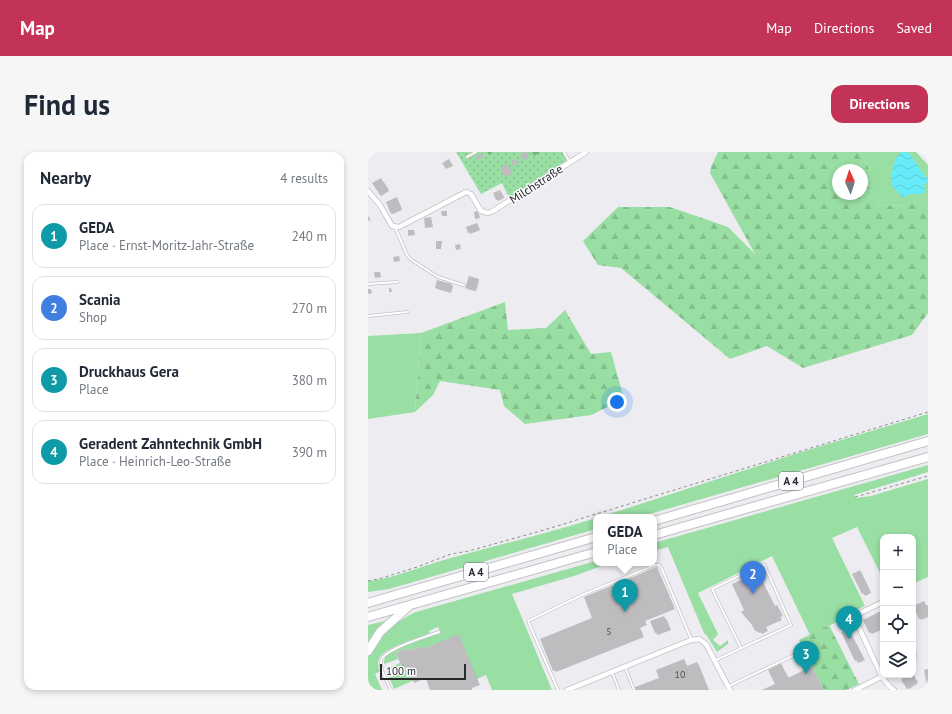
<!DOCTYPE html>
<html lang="en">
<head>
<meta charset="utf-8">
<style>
	:root { --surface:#fff; --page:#f6f6f7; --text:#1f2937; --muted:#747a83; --line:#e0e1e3; --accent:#c23357 }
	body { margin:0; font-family:"PT Sans",sans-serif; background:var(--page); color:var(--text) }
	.controls { position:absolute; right:12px; bottom:12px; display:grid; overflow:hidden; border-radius:8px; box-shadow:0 2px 6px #0003 }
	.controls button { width:36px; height:36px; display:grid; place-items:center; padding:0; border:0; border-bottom:1px solid var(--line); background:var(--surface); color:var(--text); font:20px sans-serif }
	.compass { position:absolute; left:464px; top:12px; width:36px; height:36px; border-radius:50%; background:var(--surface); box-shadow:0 2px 6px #0003; rotate:357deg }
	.scale { position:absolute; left:12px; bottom:10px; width:86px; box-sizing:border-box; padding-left:4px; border:2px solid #29292a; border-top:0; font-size:11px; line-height:14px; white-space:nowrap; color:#29292a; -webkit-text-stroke:3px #fafbfe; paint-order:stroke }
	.you { position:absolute; left:249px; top:250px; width:14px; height:14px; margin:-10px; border:3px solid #fff; border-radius:50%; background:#1a73e8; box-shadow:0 0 0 6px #1a73e833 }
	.badge { display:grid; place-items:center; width:26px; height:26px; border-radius:50%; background:var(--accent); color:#fff; font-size:13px; font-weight:700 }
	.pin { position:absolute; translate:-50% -33px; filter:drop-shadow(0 1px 2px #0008) }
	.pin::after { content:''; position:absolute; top:21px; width:14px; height:12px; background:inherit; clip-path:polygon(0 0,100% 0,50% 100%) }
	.popup { position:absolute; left:225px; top:362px; width:64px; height:52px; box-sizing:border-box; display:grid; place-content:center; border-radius:8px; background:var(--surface); filter:drop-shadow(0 1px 3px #0005); font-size:13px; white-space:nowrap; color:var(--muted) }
	.popup b { font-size:15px; color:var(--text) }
	.popup::after { content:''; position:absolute; left:50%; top:100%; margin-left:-8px; border:8px solid transparent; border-top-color:var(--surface) }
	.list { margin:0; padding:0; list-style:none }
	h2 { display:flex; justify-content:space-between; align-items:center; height:52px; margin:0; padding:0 16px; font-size:17px }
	h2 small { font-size:13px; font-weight:400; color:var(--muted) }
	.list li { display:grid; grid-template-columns:26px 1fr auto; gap:12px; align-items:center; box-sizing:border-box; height:64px; margin:0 8px 8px; padding:0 8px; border:1px solid var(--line); border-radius:12px }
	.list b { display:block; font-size:15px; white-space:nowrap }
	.list p { margin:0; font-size:13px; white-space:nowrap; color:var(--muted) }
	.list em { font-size:13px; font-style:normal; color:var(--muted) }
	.icon { flex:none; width:22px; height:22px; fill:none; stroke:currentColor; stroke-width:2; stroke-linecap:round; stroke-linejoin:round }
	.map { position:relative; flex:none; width:560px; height:538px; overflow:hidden; border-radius:12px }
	header { display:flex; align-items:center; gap:24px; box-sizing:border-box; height:56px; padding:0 20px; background:var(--accent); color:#fff }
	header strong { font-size:19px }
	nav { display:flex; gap:22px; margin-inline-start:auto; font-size:14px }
	.intro { display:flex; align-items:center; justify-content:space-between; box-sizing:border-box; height:96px; padding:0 24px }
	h1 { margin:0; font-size:28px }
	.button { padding:10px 18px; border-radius:12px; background:var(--accent); color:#fff; font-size:14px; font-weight:700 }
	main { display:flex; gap:24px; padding:0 24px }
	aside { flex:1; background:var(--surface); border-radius:12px; box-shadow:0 2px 6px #0003 }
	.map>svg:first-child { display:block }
	.green { fill:#99dea3 }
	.forest { fill:url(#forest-firs); fill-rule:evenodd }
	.garden { fill:url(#garden-dots) }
	.water { fill:url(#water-waves) }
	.shadow { fill:#0003 }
	.building { fill:#bebcbf }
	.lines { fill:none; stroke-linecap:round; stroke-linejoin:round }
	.lane-casing { stroke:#c2c3c6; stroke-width:3.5 }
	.street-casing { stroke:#c2c3c6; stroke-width:6 }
	.highway-casing { stroke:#c2c3c6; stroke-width:10 }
	.path { stroke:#8c8c8f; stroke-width:1; stroke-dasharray:3 3; stroke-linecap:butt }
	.lane { stroke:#fff; stroke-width:2 }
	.street { stroke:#fff; stroke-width:4.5 }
	.highway { stroke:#fff; stroke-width:8 }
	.labels { text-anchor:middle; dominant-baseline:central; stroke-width:3; stroke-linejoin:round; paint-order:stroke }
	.number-label { font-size:10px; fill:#4e4e4f }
	.shield { fill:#fafbfe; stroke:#68686a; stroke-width:1 }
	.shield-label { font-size:11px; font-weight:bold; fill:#29292a }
	.street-label { font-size:12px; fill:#29292a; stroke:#fafbfe }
</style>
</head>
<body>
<header>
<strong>Map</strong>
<nav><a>Map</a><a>Directions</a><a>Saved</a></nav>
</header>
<div class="intro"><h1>Find us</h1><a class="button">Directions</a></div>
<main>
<aside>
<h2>Nearby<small>4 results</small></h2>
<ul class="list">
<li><span class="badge" style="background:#0f9aa8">1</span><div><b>GEDA</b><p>Place · Ernst-Moritz-Jahr-Straße</p></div><em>240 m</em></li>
<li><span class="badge" style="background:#3f7fe0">2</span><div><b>Scania</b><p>Shop</p></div><em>270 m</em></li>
<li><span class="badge" style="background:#0f9aa8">3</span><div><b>Druckhaus Gera</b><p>Place</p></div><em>380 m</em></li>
<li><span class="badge" style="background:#0f9aa8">4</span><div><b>Geradent Zahntechnik GmbH</b><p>Place · Heinrich-Leo-Straße</p></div><em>390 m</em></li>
</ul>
</aside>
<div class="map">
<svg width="560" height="538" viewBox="0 0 560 538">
	<defs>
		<pattern id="forest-firs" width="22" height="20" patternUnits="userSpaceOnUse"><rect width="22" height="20" fill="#99dea3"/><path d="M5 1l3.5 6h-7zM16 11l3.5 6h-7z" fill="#84be8c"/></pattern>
		<pattern id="garden-dots" width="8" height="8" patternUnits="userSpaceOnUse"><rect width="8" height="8" fill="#99dea3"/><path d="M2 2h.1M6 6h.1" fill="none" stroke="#84be8c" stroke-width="1.8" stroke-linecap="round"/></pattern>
		<pattern id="water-waves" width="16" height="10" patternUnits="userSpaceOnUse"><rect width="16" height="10" fill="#68ebf9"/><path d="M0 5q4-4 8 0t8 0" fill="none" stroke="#5acad6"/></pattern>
	</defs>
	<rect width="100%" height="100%" fill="#ededf1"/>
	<path class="green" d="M493,0H548L560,13V46L540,53L512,54L496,27L502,19Z
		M53,181L47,260L0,267V184Z
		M560,262V282L271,365H232L430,301Z
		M560,313V320L486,343L488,346L503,344L560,327V425L545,432V385H515V427L489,375L464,386L497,454L490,457L485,462L442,483L404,404L330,441L350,482L345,488L352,494L360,488V492L349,500L339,484L336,481L300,395L286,399V391Z
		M228,366V377L21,437L0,440V429C29,426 55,413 83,406C131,393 180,381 228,366Z
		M228,409V411H242L206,424L144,442L184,538H124L118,523L109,527L91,483L55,497L54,494L41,499L40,496L28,501L30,507L16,512C16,509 16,506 18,504C25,496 62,485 73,481L70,475L61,479L62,481C51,486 14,496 11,507C9,511 11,516 12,519L7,522L14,538H0C0,528 0,512 0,503C6,484 31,468 48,460Z
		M17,469L19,470L10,477L0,491V473Z
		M32,511L33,513L36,512L44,529L26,537L18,517Z"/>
	<path class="forest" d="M350,0H493L502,19L496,27L512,54L540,53L560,46V161L544,183L435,216L399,194L362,207L253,116L230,113L215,89L250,55H302L360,75L387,102L342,21L343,15ZM470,18H494V42H470Z
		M137,150L140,178L178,176L197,158L223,202L243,200L256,247L223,263L157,272L136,254L132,238L72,229L65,243L47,260L53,181Z
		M461,473L491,532L479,538H456L431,488Z"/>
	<path class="garden" d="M88,0H194L199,8L141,46L134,31L113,42Z"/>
	<path class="water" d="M534,0H540L560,28V30L556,33L557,40L553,42H542L535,46L523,32C524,21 524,7 534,0Z"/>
	<path class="shadow" d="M119,0H125L121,3Z
		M164,0H172L166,4Z
		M14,28L21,39L13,44L12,43Z
		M133,40L136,46L130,49L126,42Z
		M29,48L34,58L25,62L24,61Z
		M0,64L3,68L1,69L0,67Z
		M109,72L112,78L102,82L99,75Z
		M110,128L111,129L108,139L99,137Z
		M70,130L84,133L85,134L83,141L69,137L68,136Z
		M21,136H23L24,140H21Z
		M0,137H3L4,141L0,142Z
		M289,416L307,457L277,469L279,473L272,476L276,485L188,520L173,487L226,466Z
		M492,419L494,422L503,441L497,444L495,441Z
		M556,450L559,454H560V465L553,468L552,466Z
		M409,454L415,464L412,465L414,468L398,475L400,479L394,482L391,479L389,480L377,458Z
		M515,459V477L504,482L502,480Z
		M296,465L299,468L303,478L290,483L288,481Z
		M481,478L497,508L490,511L488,508Z
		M91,484L112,533L104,536V538H63L58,526L46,531L38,513L35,514L33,513L40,497L42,500L54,495L56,498Z
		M316,508L320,515L329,511L331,513L341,538H269L293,526Z
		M413,513L421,526L445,517L456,538H396L408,532Z
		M545,522L550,531L541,537L540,536L541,523Z"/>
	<path class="building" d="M156,0H158L161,6L156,8L152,2Z
		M114,1L116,5L109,8L107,5Z
		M148,6L151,11L145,14L143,10Z
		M81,7L85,14L78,17L74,11Z
		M139,12L145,21L137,25L132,16Z
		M13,26L21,38L12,43L4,31Z
		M132,38L136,45L128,48L125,41Z
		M29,45L34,57L23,62L18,50Z
		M73,59H79V64H74Z
		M110,59L112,66L107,67L106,60Z
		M63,65L65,75L57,76L56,66Z
		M109,71L112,78L100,81L98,75Z
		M40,78H46L47,83L40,84Z
		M68,89H74L73,97H68Z
		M92,92L93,97L88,98L87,93Z
		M31,104L32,109L26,110L25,105Z
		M6,120H12L13,125L7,126Z
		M101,124L111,127L107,139L97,136Z
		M69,128L84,132L82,140L67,136Z
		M289,415L306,455L276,467L278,471L271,474L275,483L185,519L172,487L224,466L216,445Z
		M492,418L502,438L494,442L484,422Z
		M390,420L407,454L409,453L414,462L411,463L413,466L397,474L399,477L391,481L389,478L387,479L384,473L373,460L376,458L364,432Z
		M556,449L558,454L560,453V463L551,467L545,454Z
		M515,458V474L501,481L495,468Z
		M296,464L301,476L287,481L282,469Z
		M481,477L495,505L487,509L473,480Z
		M91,482L110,531L103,535L104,538H62L57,524L44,529L36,512L33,513L28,501L40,496L41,499L54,494L55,497Z
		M316,507L319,514L329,510L340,538H268L267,535L291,526L288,518Z
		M413,511L420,526L444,514L455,537L394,538L407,532L400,518Z
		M560,517V534H559L556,518Z
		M545,521L547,524L546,525L550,530L546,532L547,533L539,537L533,528L538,523H545Z"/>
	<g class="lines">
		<g class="lane-casing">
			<path id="lane" d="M196,0L201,9
				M99,5L108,0
				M27,75L39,103L42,107L70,125L95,133
				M0,132L29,130
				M0,164L39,160
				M348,508L423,473L396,412L344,437L373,496
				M257,515L266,538
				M244,520L251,538
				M361,534L433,500
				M23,538C20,532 11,515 13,509C15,497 60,484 71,480
				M190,538L160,469L214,443L287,413H291L294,417L323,487"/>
		</g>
		<g class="street-casing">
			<path id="street" d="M0,39L12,53L24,74L31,75L98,40L103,42L113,59L120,61L125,59L218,0
				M515,450L490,462L488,469L514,525L522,535L526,538
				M545,500L546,503L545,506
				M199,538L323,488L331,487L338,492L362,538
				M487,538L517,523"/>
		</g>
		<g class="highway-casing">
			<path id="highway" d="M286,369L560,289
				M286,383L560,305
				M0,451L228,385
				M0,465L228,400
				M0,499L12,480L40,455"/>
		</g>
		<path class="path" d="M487,345L560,324
			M0,429L14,426L49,415L83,402L101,399L176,378L560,260"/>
		<use href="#lane" class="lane"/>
		<use href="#street" class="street"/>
		<use href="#highway" class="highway"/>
	</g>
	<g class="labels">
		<g class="number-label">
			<text x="241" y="479">5</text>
			<text x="312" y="522">10</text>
		</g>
		<g class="shield">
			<rect x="411" y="320" width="24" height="18" rx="3"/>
			<rect x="96" y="411" width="24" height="18" rx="3"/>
		</g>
		<g class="shield-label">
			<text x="423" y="329">A 4</text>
			<text x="108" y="420">A 4</text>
		</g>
		<g class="street-label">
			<text transform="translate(168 32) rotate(-33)">Milchstraße</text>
		</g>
	</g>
</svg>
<div class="controls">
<button>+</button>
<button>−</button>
<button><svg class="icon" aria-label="locate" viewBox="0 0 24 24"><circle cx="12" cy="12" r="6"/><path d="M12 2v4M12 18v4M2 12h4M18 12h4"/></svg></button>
<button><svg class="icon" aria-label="layers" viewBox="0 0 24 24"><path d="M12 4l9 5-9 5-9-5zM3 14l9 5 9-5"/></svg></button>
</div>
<svg class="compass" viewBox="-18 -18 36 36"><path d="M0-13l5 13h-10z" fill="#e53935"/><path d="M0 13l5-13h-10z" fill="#747a83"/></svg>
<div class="scale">100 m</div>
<div class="you"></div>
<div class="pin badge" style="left:257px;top:460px;background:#0f9aa8">1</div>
<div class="popup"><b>GEDA</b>Place</div>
<div class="pin badge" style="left:385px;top:442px;background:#3f7fe0">2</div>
<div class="pin badge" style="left:438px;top:522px;background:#0f9aa8">3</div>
<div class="pin badge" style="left:481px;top:487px;background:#0f9aa8">4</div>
</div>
</main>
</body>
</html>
